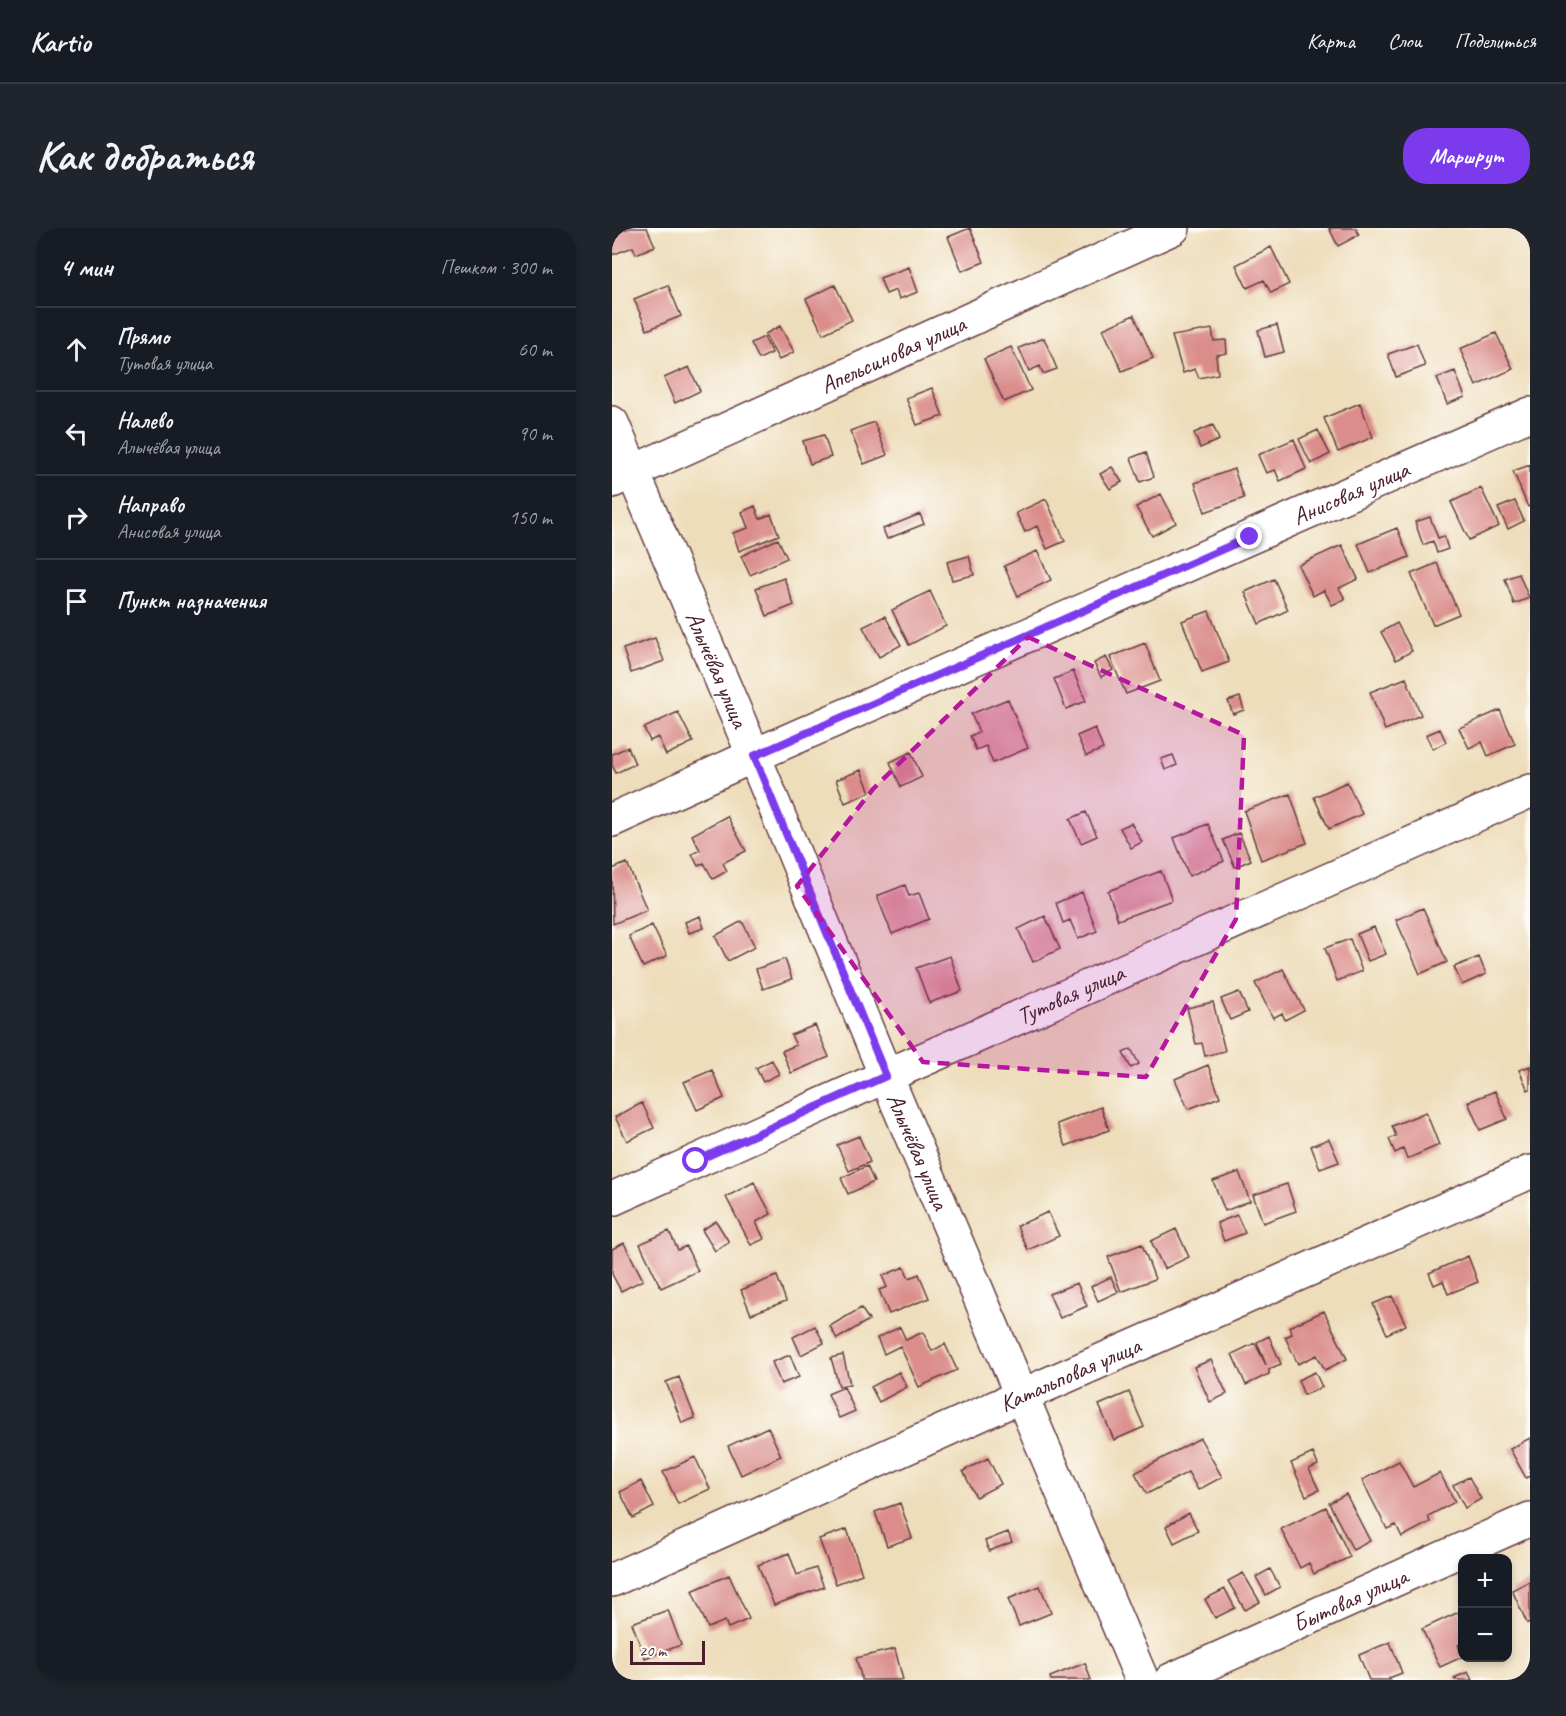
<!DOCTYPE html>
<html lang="ru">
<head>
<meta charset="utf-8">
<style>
	:root { --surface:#171b24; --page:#20242c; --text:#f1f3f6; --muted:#9ea1a6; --line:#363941; --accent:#7c3aed }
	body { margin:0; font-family:Caveat,sans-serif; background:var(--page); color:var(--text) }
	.controls { position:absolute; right:18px; bottom:18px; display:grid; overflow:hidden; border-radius:12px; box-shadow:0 3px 9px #0003 }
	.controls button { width:54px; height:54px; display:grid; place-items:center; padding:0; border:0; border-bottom:2px solid var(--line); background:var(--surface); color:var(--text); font:30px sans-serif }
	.scale { position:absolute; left:18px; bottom:15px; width:75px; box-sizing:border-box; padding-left:6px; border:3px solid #4a1f2b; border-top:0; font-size:16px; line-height:21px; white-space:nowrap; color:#4a1f2b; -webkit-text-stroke:4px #fdfcf7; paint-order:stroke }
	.stop { position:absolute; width:18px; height:18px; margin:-14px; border:4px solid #7c3aed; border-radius:50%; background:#fff }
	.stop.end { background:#7c3aed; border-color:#fff; box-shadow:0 2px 6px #0008 }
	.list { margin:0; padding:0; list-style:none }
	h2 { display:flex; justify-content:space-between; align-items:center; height:78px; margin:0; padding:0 24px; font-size:26px }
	h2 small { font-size:20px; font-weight:400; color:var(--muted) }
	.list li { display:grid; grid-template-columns:39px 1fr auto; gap:18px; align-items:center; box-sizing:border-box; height:84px; padding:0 24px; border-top:2px solid var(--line) }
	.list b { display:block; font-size:22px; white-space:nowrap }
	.list p { margin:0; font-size:20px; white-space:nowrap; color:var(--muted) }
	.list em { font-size:20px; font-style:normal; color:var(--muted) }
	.icon { flex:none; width:33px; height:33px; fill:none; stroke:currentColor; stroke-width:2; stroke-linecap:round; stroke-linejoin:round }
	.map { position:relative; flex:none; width:918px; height:1452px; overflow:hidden; border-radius:24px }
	header { display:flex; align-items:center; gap:36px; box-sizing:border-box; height:84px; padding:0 30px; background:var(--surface); border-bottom:2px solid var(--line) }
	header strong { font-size:28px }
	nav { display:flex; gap:33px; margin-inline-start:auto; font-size:21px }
	.intro { display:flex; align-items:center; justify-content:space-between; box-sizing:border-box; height:144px; padding:0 36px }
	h1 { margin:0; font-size:42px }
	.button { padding:15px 27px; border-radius:24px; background:var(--accent); color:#fff; font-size:21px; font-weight:700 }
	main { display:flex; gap:36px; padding:0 36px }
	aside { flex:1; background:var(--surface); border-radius:24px; box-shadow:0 3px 9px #0003 }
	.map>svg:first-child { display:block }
	.building { fill:#da8d8b }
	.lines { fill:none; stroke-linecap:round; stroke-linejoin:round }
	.minor-casing { stroke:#633c41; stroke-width:36 }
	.minor { stroke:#fff; stroke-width:33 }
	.route { stroke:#7c3aed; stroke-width:8 }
	.marked { fill:#b5179e; fill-opacity:0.2; stroke:#b5179e; stroke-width:4.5; stroke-dasharray:12 8; stroke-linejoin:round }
	.labels { text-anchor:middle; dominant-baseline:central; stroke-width:5; stroke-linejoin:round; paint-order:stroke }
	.street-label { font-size:24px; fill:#4a1f2b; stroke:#fdfcf7 }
</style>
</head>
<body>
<header>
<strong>Kartio</strong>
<nav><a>Карта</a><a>Слои</a><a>Поделиться</a></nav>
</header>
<div class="intro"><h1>Как добраться</h1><a class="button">Маршрут</a></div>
<main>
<aside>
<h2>4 мин<small>Пешком · 300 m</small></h2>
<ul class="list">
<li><svg class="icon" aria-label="ahead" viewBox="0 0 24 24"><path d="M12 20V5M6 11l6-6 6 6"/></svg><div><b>Прямо</b><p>Тутовая улица</p></div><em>60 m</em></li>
<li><svg class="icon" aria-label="left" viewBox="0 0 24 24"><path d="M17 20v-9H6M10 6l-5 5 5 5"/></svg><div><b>Налево</b><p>Алычёвая улица</p></div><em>90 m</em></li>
<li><svg class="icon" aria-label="right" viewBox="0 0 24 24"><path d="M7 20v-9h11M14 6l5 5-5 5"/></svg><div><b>Направо</b><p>Анисовая улица</p></div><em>150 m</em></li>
<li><svg class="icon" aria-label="arrive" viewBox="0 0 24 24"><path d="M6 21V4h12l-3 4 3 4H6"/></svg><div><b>Пункт назначения</b></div></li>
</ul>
</aside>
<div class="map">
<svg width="918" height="1452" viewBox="0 0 918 1452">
	<rect width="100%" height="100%" fill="#fdfcf7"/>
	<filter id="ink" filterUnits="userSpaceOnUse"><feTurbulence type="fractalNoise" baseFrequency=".0167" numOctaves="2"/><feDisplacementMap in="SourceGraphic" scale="12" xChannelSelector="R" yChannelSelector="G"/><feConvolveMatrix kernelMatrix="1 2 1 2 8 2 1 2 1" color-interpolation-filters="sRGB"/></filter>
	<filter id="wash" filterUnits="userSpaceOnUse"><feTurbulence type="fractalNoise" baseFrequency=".008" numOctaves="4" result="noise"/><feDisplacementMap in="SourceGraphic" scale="24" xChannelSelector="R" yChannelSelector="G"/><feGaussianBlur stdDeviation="1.35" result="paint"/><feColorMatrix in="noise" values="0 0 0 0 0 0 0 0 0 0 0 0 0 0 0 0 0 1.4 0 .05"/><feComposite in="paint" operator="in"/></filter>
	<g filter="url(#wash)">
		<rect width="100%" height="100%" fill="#edb"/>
		<g id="blocks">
			<path class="building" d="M17,0H35L43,18L24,26L21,19L0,27V7Z
				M358,0L372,34L350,43L336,9Z
				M717,0H744L747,7L726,18Z
				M659,19L677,56L659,65L652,52L635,60L624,37Z
				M297,39L306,64L287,71L284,62L274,66L268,50Z
				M56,57L69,88L35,102L22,71Z
				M223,57L240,92L211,106L194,71Z
				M522,87L541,130L510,143L491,101Z
				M665,97L672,124L653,129L646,102Z
				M168,98L182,124L167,132L153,106Z
				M600,101L602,113L614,112L615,125L604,127L606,146L587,150L583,141L571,145L560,108Z
				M884,105L901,141L864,158L848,121Z
				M152,109L160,125L147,131L139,115Z
				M432,110L445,141L431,146L428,138L417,143L407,120Z
				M805,116L813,138L784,149L776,126Z
				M399,119L419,162L392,174L372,131Z
				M77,139L88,163L63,175L52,150Z
				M843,143L853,169L835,176L825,150Z
				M320,160L331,188L305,197L294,170Z
				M748,175L761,209L726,224L712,190Z
				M262,194L275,227L252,236L238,203Z
				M601,197L607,212L588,220L582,205Z
				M706,202L718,226L699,236L687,211Z
				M212,207L219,229L198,236L191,213Z
				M682,211L694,241L668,253L663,242L654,245L646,227Z
				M534,224L542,249L528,254L519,230Z
				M918,237V278L916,279L901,243Z
				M500,239L510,254L498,261L488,246Z
				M622,241L632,270L593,284L583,255Z
				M869,260L887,298L857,312L839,274Z
				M549,266L564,295L540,308L524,279Z
				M434,271L453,313L435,321L425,298L413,304L404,285Z
				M903,273L912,293L896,301L886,280Z
				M143,278L148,291L159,286L167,307L127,323L121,305L136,300L130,284Z
				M308,286L312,296L275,311L271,301Z
				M818,289L826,310L832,308L836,321L825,325L821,313L811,317L803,294Z
				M785,300L797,329L758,345L746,316Z
				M166,311L175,330L138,347L129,328Z
				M730,317L746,351L727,360L733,371L720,377L712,362L701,368L686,337Z
				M425,323L439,352L406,368L392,338Z
				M357,328L362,347L340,352L335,334Z
				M825,335L847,386L821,397L799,346Z
				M907,346L917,370L902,376L893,351Z
				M172,350L182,377L155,388L144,360Z
				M662,351L676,382L647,396L633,364Z
				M318,363L334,398L297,417L280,382Z
				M597,383L617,434L590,444L570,393Z
				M273,388L289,417L267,429L251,399Z
				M785,395L800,423L784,432L769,404Z
				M43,410L52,433L19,445L11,421Z
				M533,415L548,453L514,466L498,429Z
				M494,429L501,442L489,449L482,435Z
				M461,443L474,473L454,481L442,451Z
				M794,450L809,487L773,502L758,464Z
				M628,469L632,482L621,486L616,473Z
				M396,471L416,520L381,535L374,518L364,522L358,508L367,504L359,486Z
				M888,482L903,516L876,528L870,514L857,520L847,500Z
				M66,484L81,514L54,527L46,509L38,513L32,500Z
				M483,500L491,521L474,528L465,508Z
				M828,501L834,514L821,521L814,507Z
				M16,519L23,536L4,545L0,537V526Z
				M299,524L310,549L289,559L278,534Z
				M561,527L565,537L553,542L549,531Z
				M249,542L258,564L233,575L224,552Z
				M735,554L750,586L717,601L702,569Z
				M678,566L695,615L649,632L632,583Z
				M474,584L485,608L469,615L458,591Z
				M115,588L134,623L111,635L115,643L101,651L92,635L86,638L80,626L88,622L80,607Z
				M519,595L530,614L519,620L508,600Z
				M596,596L612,633L577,648L562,610Z
				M627,605L639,632L623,639L611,612Z
				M15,635L35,682L1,696L0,641Z
				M549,643L560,672L506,692L496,663Z
				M293,657L297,668L307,665L317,691L280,706L265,668Z
				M470,664L485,703L466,711L458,692L451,695L444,675Z
				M811,680L835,734L808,746L784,692Z
				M88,688L92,700L77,705L73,694Z
				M433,688L448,721L421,734L406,701Z
				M130,693L143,719L116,733L103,708Z
				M40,697L55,728L31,739L17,708Z
				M762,699L774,726L756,733L745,706Z
				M738,711L750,743L725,753L713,720Z
				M338,728L350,763L317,775L304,740Z
				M867,729L874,746L850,757L842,739Z
				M173,731L180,751L151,761L144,741Z
				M671,741L692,782L673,792L670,785L661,790L643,755Z
				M627,764L636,784L618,792L609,771Z
				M601,774L613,823L593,828L590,815L584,816L575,780Z
				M203,797L217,829L179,845L170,823L184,817L179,807Z
				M519,821L527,836L519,840L511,825Z
				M160,832L167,846L151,854L144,840Z
				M596,837L608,869L576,881L563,851Z
				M918,838V861L916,862L907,842Z
				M100,842L112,870L85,882L72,854Z
				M883,863L895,891L868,902L856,874Z
				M30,875L42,900L15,913L3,889Z
				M489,879L497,902L454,918L445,896Z
				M814,884L827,917L795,931L791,921L783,925L777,911L784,908L780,898Z
				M247,908L258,934L237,943L225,917Z
				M717,911L727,934L708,941L699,918Z
				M255,938L262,954L236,966L229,950Z
				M627,944L638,973L613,983L601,953Z
				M142,954L159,986L144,994L152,1011L139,1017L114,969Z
				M675,956L684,983L651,995L641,967Z
				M436,984L447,1008L416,1022L405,998Z
				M625,987L633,1005L612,1013L605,995Z
				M104,993L117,1014L103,1023L90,1002Z
				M564,1001L577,1029L552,1041L539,1013Z
				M57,1003L66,1022L74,1018L86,1043L49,1060L28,1016Z
				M12,1015L31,1052L9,1063L0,1046V1021Z
				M530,1016L543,1051L509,1064L496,1029Z
				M856,1028L866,1054L836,1066L831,1053L822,1057L817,1045Z
				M292,1039L297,1050L307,1046L317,1070L277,1086L267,1062L275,1059L270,1048Z
				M165,1048L174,1073L139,1086L129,1062Z
				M499,1049L506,1064L486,1073L479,1058Z
				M465,1055L475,1078L448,1090L437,1066Z
				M780,1068L794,1097L775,1106L761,1076Z
				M249,1080L257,1092L225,1111L218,1098Z
				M712,1083L735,1131L713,1142L705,1127L686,1136L673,1109L680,1106L677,1099Z
				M203,1098L212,1115L189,1127L181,1109Z
				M288,1099L294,1112L311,1104L320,1123L333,1116L345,1142L307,1159L288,1118L272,1126L265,1110Z
				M657,1108L669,1136L657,1141V1146L634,1157L620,1126L643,1115L654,1137L645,1114Z
				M178,1127L187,1149L169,1156L160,1134Z
				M231,1127L238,1156L227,1158L219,1130Z
				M599,1132L615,1166L598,1174L582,1139Z
				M287,1144L295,1159L267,1174L259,1159Z
				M703,1144L710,1159L692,1167L686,1152Z
				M67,1149L83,1190L70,1195L54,1154Z
				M232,1159L243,1183L227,1190L216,1166Z
				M517,1164L532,1199L502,1212L487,1177Z
				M156,1199L169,1228L129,1247L116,1218Z
				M588,1210L610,1249L586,1262L576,1244L535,1266L523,1245Z
				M918,1210V1248L914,1250L898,1221Z
				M701,1225L706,1237L697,1241L707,1262L694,1268L679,1235Z
				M83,1229L98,1261L66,1276L51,1244Z
				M376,1230L389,1256L364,1269L351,1243Z
				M787,1233L801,1259L828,1245L843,1274L816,1288L818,1294L790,1309L784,1297L775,1301L750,1252Z
				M857,1249L869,1271L853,1280L841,1257Z
				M29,1253L42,1279L21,1290L8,1264Z
				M734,1266L758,1313L741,1322L717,1275Z
				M288,1275L300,1310L275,1318L263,1284Z
				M714,1279L738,1329L702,1346L697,1335L688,1340L669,1301Z
				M577,1285L586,1303L562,1315L554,1298Z
				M235,1301L250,1346L224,1356L207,1311Z
				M396,1304L400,1314L377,1323L373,1313Z
				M177,1325L185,1347L204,1340L212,1359L162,1377L146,1337Z
				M658,1341L668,1359L654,1367L644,1349Z
				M631,1345L648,1374L633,1382L616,1353Z
				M117,1347L137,1391L116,1400L113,1393L96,1400L80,1363Z
				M918,1353V1394L915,1395L900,1362Z
				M428,1358L439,1385L407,1398L396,1371Z
				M613,1361L623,1380L603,1390L593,1371Z
				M56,1382L69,1417L33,1430L20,1395Z
				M849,1383L850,1415L846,1417L850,1429L828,1439L810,1401Z
				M778,1414L790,1445L777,1450L778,1452H757L747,1427Z
				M283,1421L291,1452H250L244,1430Z
				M473,1435L479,1452H439L438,1449Z
				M856,1444L860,1452H843L842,1450Z"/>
		</g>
	</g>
	<g filter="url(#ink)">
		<use href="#blocks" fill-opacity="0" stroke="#633c41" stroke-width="1.5"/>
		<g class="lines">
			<g class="minor-casing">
				<g id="minor">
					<path id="s1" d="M0,195L142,528L274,848L530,1452"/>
					<path id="s2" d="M0,253L561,0"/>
					<path id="s3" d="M0,592L132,532L918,186"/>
					<path id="s4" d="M0,971L274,848L918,563"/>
					<path id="s5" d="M0,1352L409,1168L918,944"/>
					<path id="s6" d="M559,1452L918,1291"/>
				</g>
			</g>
			<use href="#minor" class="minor"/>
		</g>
	</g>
	<g class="lines" filter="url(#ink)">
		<path class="route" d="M84,933L274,848L142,528L638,309"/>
	</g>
	<path class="marked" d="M416,409L632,507L624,691L534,849L311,834L185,658L261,561Z"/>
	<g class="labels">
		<g class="street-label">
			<text stroke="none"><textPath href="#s2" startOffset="308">Апельсиновая улица</textPath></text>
			<text stroke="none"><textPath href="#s3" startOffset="808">Анисовая улица</textPath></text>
			<text stroke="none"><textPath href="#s1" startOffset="268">Алычёвая улица</textPath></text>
			<text stroke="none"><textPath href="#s4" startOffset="502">Тутовая улица</textPath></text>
			<text stroke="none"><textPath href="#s1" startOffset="790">Алычёвая улица</textPath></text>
			<text stroke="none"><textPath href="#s5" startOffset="502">Катальповая улица</textPath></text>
			<text stroke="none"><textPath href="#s6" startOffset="196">Бытовая улица</textPath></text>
		</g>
	</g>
</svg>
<div class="controls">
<button>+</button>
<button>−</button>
</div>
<div class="scale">20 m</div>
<div class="stop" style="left:84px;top:933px"></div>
<div class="stop end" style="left:638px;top:309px"></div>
</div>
</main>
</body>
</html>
